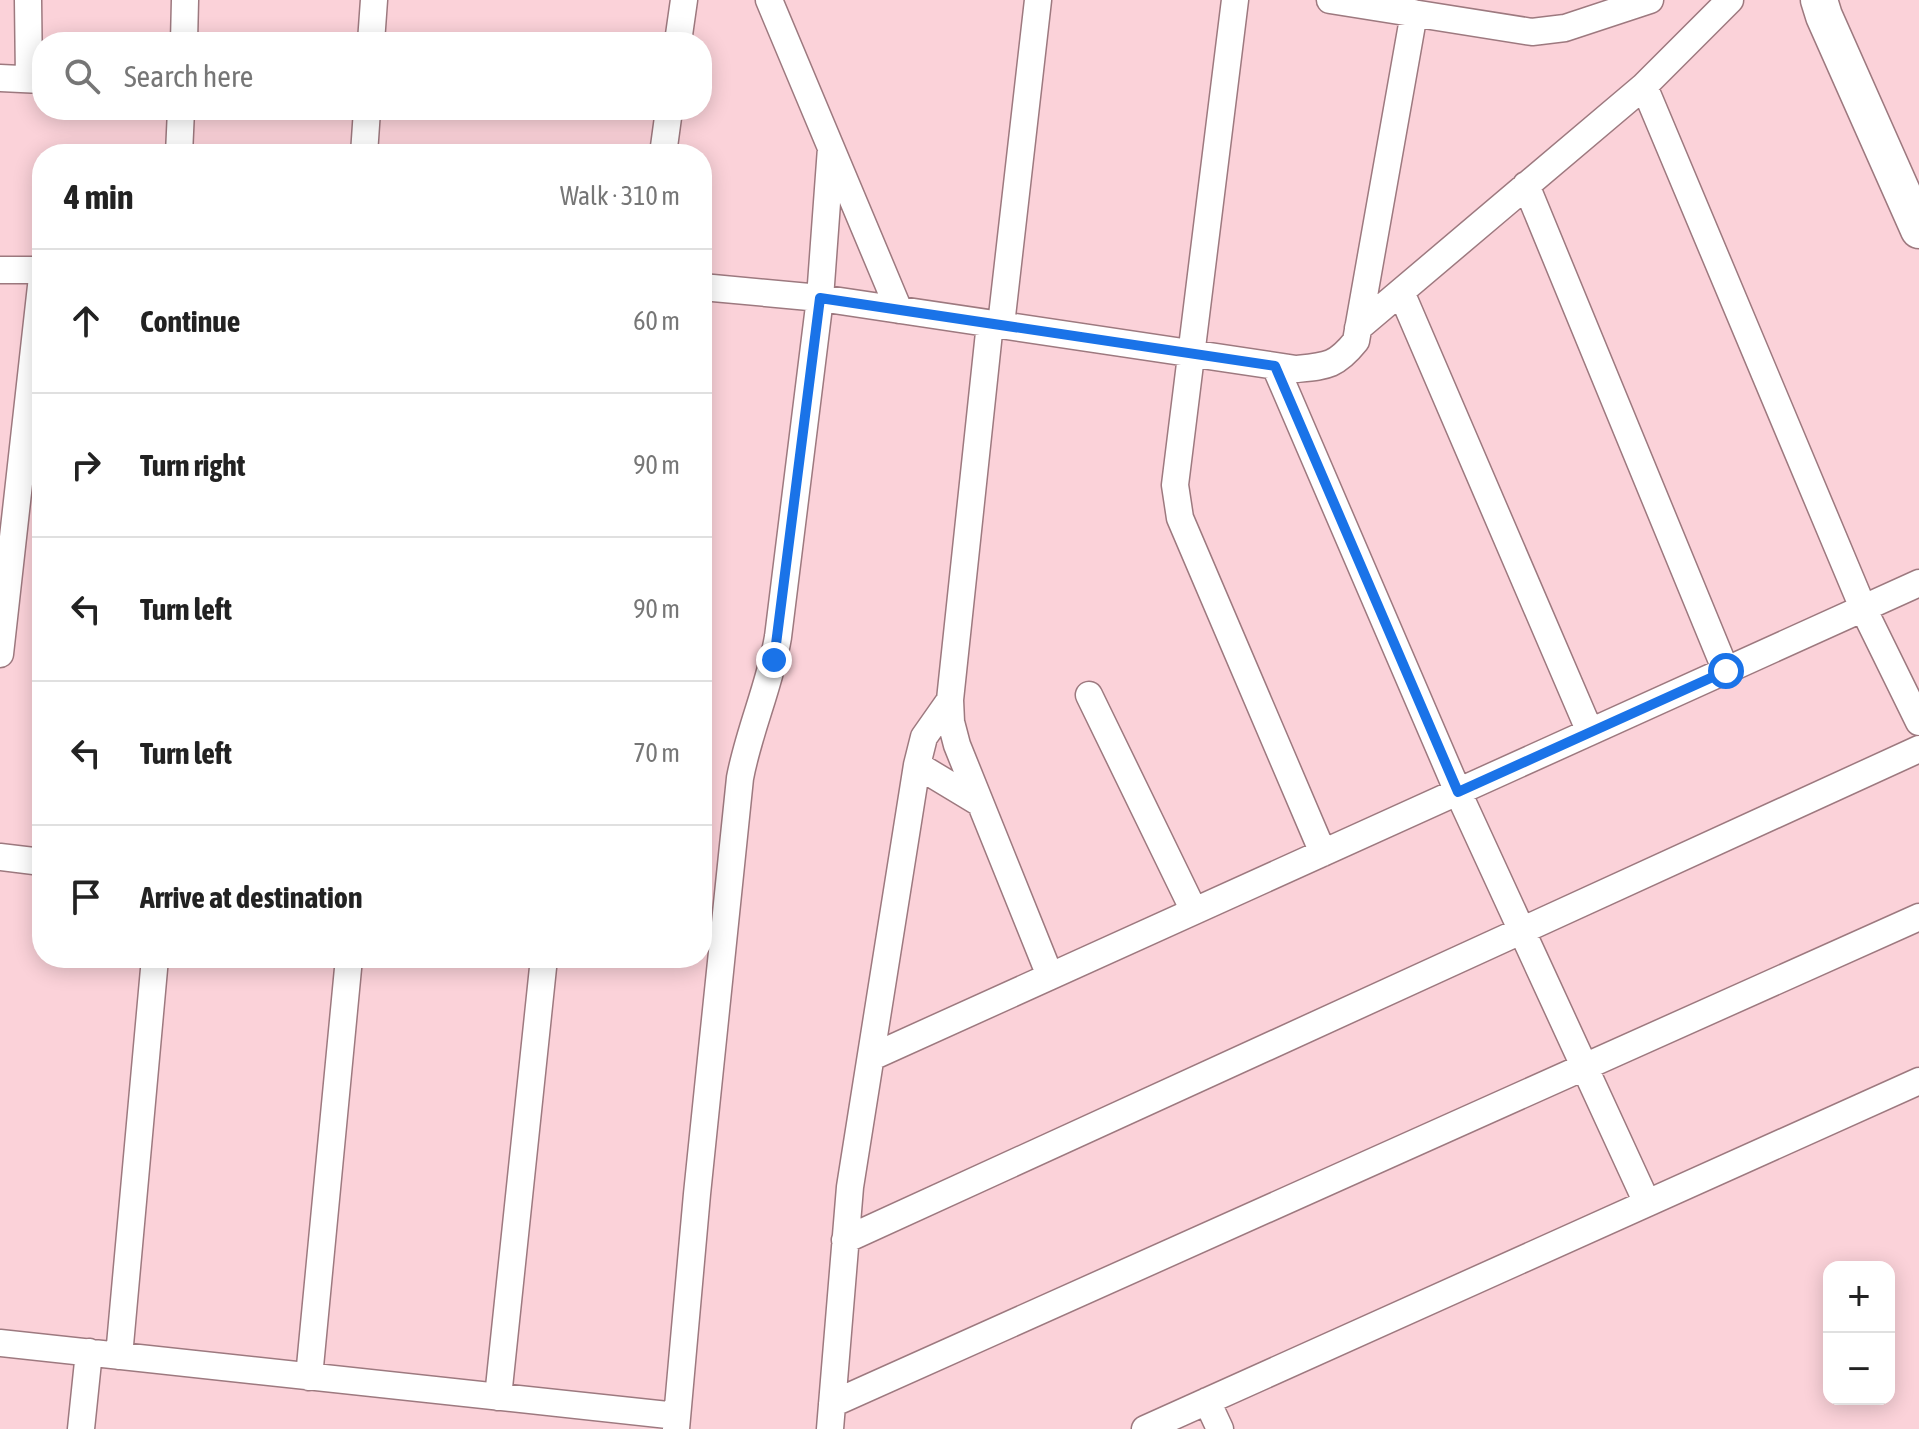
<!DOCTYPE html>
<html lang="en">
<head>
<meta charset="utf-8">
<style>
	:root { --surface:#fff; --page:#f6f6f6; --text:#222; --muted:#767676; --line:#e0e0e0 }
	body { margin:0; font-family:"Asap Condensed",sans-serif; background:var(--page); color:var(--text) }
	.controls { position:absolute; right:24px; bottom:24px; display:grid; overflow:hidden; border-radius:16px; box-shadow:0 4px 20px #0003 }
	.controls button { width:72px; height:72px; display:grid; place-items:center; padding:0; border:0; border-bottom:2px solid var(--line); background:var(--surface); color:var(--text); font:40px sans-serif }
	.stop { position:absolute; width:24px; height:24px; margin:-18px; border:6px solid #1a73e8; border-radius:50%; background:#fff }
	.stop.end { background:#1a73e8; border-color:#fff; box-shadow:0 2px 8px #0008 }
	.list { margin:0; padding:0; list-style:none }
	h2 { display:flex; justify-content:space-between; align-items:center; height:104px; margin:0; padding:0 32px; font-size:34px }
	h2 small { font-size:26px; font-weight:400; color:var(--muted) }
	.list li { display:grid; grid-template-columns:52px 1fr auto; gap:24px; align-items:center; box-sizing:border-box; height:144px; padding:0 32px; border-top:2px solid var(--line) }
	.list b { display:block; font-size:30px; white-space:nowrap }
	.list em { font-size:26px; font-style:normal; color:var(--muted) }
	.icon { flex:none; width:44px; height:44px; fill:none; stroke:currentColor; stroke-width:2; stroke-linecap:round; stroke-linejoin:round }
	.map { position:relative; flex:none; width:1919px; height:1429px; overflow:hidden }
	.search { position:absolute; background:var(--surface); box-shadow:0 4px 20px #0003; left:32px; top:32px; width:680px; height:88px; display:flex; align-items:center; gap:20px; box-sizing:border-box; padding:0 28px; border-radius:32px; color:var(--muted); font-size:30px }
	.panel { position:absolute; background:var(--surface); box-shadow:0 4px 20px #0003; left:32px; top:144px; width:680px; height:824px; border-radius:32px }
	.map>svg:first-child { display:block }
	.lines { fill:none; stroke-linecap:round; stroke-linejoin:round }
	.street-casing { stroke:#9d797f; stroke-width:29 }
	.secondary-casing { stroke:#9d797f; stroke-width:39 }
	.street { stroke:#fff; stroke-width:26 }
	.secondary { stroke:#fff; stroke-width:36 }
	.route { stroke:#1a73e8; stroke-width:10 }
</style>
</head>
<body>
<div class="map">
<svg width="1919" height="1429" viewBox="0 0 1919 1429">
	<rect width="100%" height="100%" fill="#fbd2d9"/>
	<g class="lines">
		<g class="street-casing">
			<path id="street" d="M28,0L29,79
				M769,0L899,310
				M1235,0L1175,485L1180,518L1323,853
				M1330,0L1532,32L1565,28L1650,0
				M184,42L185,0
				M371,42L374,0
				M678,42L684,0
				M0,78L42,80
				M1644,86L1863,608L1919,722
				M179,154L181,110
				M364,154L367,110
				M663,154L669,110
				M1526,185L1726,671
				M0,270H42
				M702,287L820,298L1296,369C1327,366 1336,366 1356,341L1414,13
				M1401,292L1590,732
				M990,323L950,700L951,722L957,745L1050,976
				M1001,325L1038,0
				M1358,328L1644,86L1730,0
				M1275,366L1458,792L1647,1203
				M0,654L42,277
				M1089,695L1194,911
				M917,765L980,803
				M0,857L42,862
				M872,1057L1919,583
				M845,1240L1919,749
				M0,1343L677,1416
				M119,1356L155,958
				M309,1377L349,958
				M498,1397L544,958
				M1207,1401L1220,1429
				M832,1404L1919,917
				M81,1429L89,1352
				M676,1429L697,1194L740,778C749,730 770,685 778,637L820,298L831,148
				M830,1429L850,1187L917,765L924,737L950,700
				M1145,1429L1919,1081"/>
		</g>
		<g class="secondary-casing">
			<path id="secondary" d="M1819,0L1824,16L1919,230"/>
		</g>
		<use href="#street" class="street"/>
		<use href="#secondary" class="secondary"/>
	</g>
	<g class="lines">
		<path class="route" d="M774,660L820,298L1275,366L1458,792L1726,671"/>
	</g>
</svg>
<div class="controls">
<button>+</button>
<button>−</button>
</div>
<div class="stop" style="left:1726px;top:671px"></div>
<div class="stop end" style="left:774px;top:660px"></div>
<div class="search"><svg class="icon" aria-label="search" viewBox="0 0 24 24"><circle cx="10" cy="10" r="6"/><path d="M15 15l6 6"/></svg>Search here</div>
<section class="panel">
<h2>4 min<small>Walk · 310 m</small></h2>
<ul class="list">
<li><svg class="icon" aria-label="ahead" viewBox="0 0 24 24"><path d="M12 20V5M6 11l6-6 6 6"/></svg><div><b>Continue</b></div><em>60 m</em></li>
<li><svg class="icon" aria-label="right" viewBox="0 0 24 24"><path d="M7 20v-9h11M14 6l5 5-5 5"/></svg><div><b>Turn right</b></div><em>90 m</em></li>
<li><svg class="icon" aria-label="left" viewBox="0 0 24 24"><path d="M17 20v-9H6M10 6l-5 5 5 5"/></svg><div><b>Turn left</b></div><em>90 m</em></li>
<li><svg class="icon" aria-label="left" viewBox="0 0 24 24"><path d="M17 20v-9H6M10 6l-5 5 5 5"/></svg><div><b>Turn left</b></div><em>70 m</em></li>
<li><svg class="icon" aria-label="arrive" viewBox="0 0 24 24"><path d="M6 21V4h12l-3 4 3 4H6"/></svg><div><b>Arrive at destination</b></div></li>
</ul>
</section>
</div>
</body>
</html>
